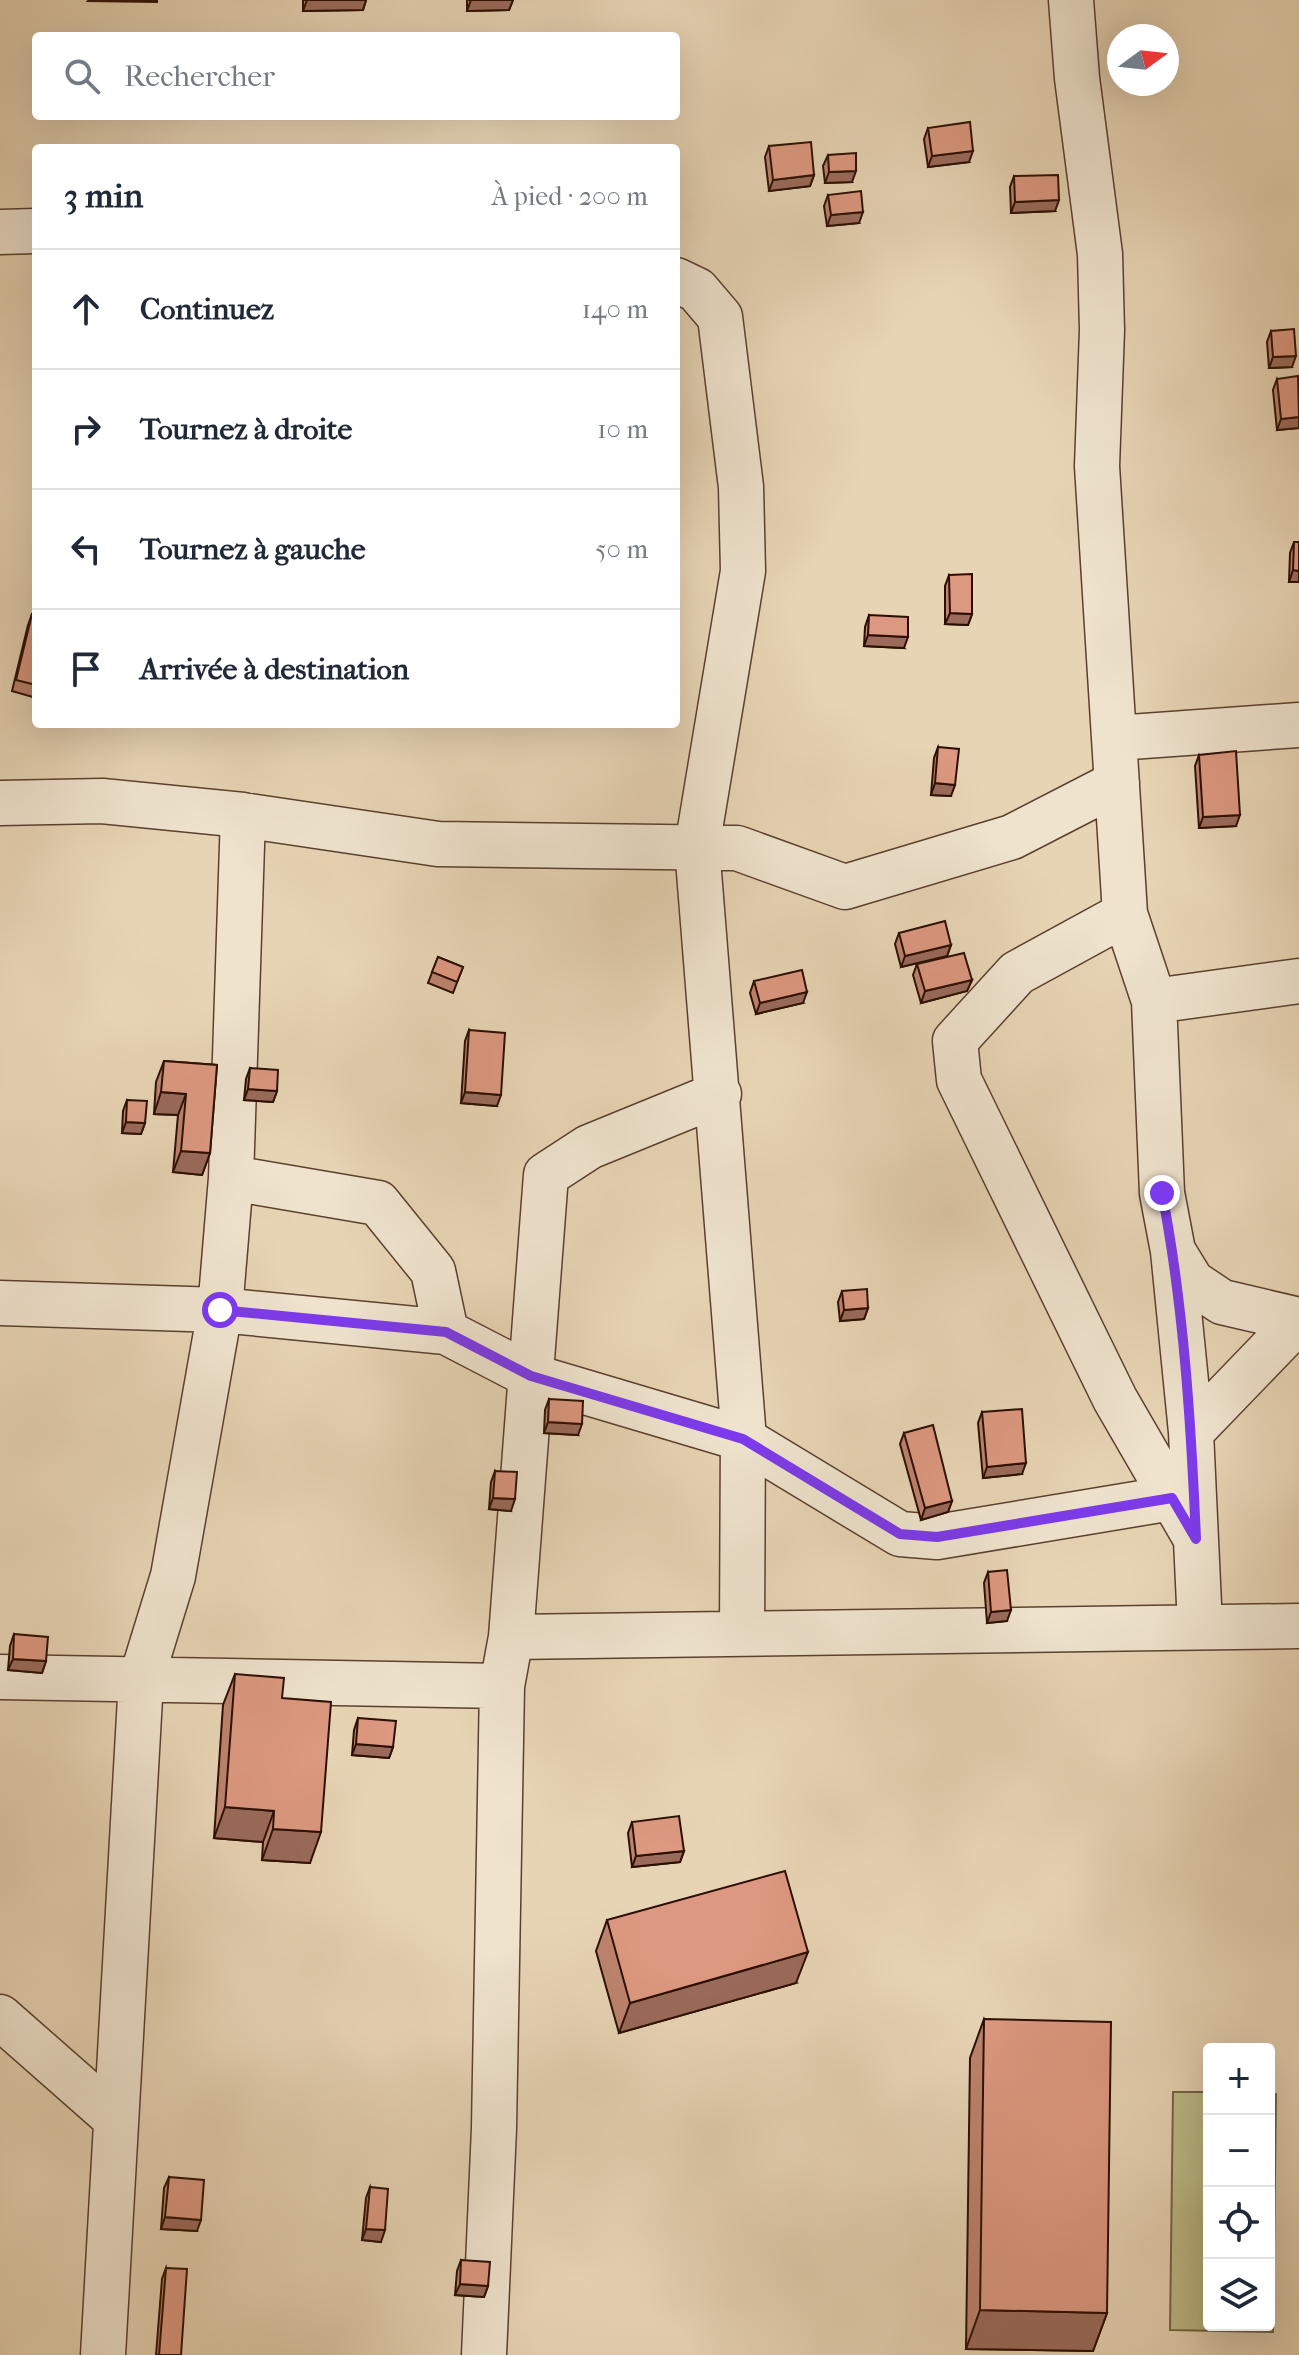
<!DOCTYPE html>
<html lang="fr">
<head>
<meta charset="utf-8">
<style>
	:root { --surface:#fff; --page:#f6f6f7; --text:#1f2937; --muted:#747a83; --line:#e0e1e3 }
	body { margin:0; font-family:"IM FELL French Canon",serif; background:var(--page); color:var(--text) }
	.controls { position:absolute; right:24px; bottom:24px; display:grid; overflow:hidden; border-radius:8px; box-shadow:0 8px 32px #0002 }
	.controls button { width:72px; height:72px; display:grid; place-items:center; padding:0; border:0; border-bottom:2px solid var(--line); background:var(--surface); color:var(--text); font:40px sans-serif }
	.compass { position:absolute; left:1107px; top:24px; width:72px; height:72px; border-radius:50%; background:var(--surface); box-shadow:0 8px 32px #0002; rotate:75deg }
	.stop { position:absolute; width:24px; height:24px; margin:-18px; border:6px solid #7c3aed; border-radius:50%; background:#fff }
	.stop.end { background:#7c3aed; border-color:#fff; box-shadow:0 2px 8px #0008 }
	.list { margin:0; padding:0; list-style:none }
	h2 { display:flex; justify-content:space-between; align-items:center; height:104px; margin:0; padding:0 32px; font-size:34px }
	h2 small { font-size:26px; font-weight:400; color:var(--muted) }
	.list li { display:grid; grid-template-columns:52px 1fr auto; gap:24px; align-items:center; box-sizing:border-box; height:120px; padding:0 32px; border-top:2px solid var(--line) }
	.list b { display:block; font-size:30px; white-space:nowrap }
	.list em { font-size:26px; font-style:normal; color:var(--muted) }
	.icon { flex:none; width:44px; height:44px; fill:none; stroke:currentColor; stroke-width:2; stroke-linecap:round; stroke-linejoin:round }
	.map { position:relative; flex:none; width:1299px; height:2355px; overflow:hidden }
	.search { position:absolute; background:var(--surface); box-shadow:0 8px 32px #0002; left:32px; top:32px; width:648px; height:88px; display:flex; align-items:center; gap:20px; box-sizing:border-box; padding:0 28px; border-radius:8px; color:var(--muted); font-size:30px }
	.panel { position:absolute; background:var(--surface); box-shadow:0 8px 32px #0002; left:32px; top:144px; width:648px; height:584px; border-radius:8px }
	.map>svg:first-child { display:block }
	.green { fill:#bdbb88; stroke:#746546; stroke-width:2 }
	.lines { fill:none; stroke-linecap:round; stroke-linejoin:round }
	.minor-casing { stroke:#5b402f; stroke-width:47 }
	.minor { stroke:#efe3ce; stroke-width:44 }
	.wall { fill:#bd836e; stroke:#2c0f03; stroke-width:2 }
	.shaded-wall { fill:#9a6a5a; stroke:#2c0f03; stroke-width:2 }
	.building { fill:#dc9880; stroke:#2c0f03; stroke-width:2 }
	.route { stroke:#7c3aed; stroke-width:10 }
</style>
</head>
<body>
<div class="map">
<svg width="1299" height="2355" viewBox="0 0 1299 2355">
	<rect width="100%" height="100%" fill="#e7d4b4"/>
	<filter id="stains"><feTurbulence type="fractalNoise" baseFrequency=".0025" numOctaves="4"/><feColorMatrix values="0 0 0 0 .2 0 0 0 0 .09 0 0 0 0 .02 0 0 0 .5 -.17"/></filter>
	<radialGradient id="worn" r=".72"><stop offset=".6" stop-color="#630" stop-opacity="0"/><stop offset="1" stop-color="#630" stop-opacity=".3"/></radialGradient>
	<path class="green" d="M1173,2092H1209V2325H1269V2094H1276L1273,2332L1170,2330Z"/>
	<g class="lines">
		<g class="minor-casing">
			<path id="minor" d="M1071,0L1077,78L1100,254L1102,330L1097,466L1125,914L1154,1001L1162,1193L1173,1251L1192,1282L1222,1302L1299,1320
				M0,232L36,231
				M676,280L697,290L720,317L741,487L743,571L697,847L743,1426L742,1634
				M1116,738L1299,725
				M0,803L102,801L243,815L438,844L737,848L845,887L1012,837L1117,783
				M1125,914L1017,973L955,1041L959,1080L1115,1399L1196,1539
				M1154,1001L1299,981
				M231,1178L378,1203L433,1271L446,1332L531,1376L743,1439L900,1534L937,1537L1172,1498
				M1173,1251L1191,1432
				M0,1303L220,1310L446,1332
				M1200,1626L1191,1432L1299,1320
				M511,1637L546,1175L589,1147L719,1094
				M0,1677L502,1686L511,1637L1299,1626
				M0,2017L116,2119
				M103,2355L141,1680L173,1576L220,1310L231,1178L243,815
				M484,2355L494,2128L502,1686"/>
		</g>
		<use href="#minor" class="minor"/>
	</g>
	<path class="wall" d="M303,0H366L363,10L303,11Z
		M467,0H513L509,10L467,11Z
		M928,128L969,162L928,167L924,139Z
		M769,146L814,175L810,186L769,191L765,157Z
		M828,155L852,182L825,183L823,166Z
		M1014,176L1055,211L1011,213L1010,187Z
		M828,195L859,223L827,226L824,206Z
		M1271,331L1292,367L1269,368L1267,342Z
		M1277,379L1299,428L1277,430L1273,390Z
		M1294,542L1299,582H1289L1290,553Z
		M949,575L972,614L968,625L945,624V586Z
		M32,614L36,615V698L12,691L28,625Z
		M869,615L904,648L864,646L865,627Z
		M938,747L951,796L931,795L934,758Z
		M1199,755L1236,826L1199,828L1195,766Z
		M899,933L951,945L947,956L901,967L895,944Z
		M438,957L463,967L453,993L428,983Z
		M917,964L972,980L967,991L921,1003L913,975Z
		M754,981L803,1003L756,1014L750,993Z
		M469,1030L497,1106L461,1103L465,1041Z
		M164,1061L217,1065L210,1153L202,1175L173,1172L178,1115L154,1114L156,1082Z
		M250,1068L277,1091L273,1102L244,1100L246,1079Z
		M127,1100L145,1123L141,1134L122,1133L123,1111Z
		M842,1291L868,1308L864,1319L840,1321L838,1302Z
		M549,1399L578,1435L544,1433L545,1410Z
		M982,1412L1022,1474L983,1478L978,1423Z
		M904,1433L952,1501L948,1512L921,1520L900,1444Z
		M495,1471L511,1511L489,1509L491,1482Z
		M988,1572L1007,1621L987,1623L984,1583Z
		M14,1634L46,1661L42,1673L8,1670L10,1646Z
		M235,1674L282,1698L310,1863L262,1860L263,1842L214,1838L223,1705Z
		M358,1718L393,1747L389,1758L352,1755L354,1730Z
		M632,1822L684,1851L680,1862L632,1867L628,1833Z
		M607,1920L796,1983L619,2033L596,1951Z
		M984,2019L1107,2313L1093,2351L966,2349L970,2058Z
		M169,2177L197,2231L161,2229L164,2188Z
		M370,2187L381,2242L362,2240L366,2198Z
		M461,2260L488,2286L484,2297L455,2295L457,2271Z
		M166,2268L181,2355H156L162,2279Z"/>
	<path class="shaded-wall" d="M89,0H157V2L88,1Z
		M307,0H366L363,10L303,11Z
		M471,0H513L509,10L467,11Z
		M973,151L969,162L928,167L932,156Z
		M856,171L852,182L825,183L829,172Z
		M814,175L810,186L769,191L773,180Z
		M1059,200L1055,211L1011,213L1015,202Z
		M863,212L859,223L827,226L831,215Z
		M1296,356L1292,367L1269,368L1273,357Z
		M1299,417V428L1277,430L1281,419Z
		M1293,570L1299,571V582H1289Z
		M950,613L972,614L968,625L945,624Z
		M868,635L908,637L904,648L864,646Z
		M935,783L955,785L951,796L931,795Z
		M1240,815L1236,826L1199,828L1203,817Z
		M951,945L947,956L901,967L905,956Z
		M972,980L967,991L921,1003L925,991Z
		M807,992L803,1003L756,1014L760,1003Z
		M248,1089L277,1091L273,1102L244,1100Z
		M161,1092L186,1094L178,1115L154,1114Z
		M465,1092L501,1095L497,1106L461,1103Z
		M126,1122L145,1123L141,1134L122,1133Z
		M181,1151L210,1153L202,1175L173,1172Z
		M868,1308L864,1319L840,1321L844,1310Z
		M548,1422L582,1424L578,1435L544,1433Z
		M1026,1463L1022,1474L983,1478L987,1467Z
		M493,1498L515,1499L511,1511L489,1509Z
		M952,1501L948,1512L921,1520L925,1508Z
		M1011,1610L1007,1621L987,1623L991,1612Z
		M13,1659L46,1661L42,1673L8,1670Z
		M356,1744L393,1747L389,1758L352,1755Z
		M225,1807L274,1811L263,1842L214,1838Z
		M273,1829L321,1832L310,1863L262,1860Z
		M684,1851L680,1862L632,1867L636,1856Z
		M808,1952L796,1983L619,2033L630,2003Z
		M165,2217L201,2220L197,2231L161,2229Z
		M366,2229L385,2230L381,2242L362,2240Z
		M460,2284L488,2286L484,2297L455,2295Z
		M980,2310L1107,2313L1093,2351L966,2349Z"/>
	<path class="building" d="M970,122L973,151L932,156L928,128Z
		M811,142L814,175L773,180L769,146Z
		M856,153V171L829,172L828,155Z
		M1058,175L1059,200L1015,202L1014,176Z
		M861,191L863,212L831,215L828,195Z
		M1294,329L1296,356L1273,357L1271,331Z
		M1298,376L1299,417L1281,419L1277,379Z
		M1294,542H1299V571L1293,570Z
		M972,574V614L950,613L949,575Z
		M32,614L36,615V685L16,680Z
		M869,615L908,617V637L868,635Z
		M938,747L959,749L955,785L935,783Z
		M1236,751L1240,815L1203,817L1199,755Z
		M945,921L951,945L905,956L899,933Z
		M964,953L972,980L925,991L917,964Z
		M438,957L463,967L457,982L432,972Z
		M802,970L807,992L760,1003L754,981Z
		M469,1030L505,1033L501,1095L465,1092Z
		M164,1061L217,1065L210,1153L181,1151L186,1094L161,1092Z
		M250,1068L278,1070L277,1091L248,1089Z
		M127,1100L147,1101L145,1123L126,1122Z
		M867,1289L868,1308L844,1310L842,1291Z
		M549,1399L583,1401L582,1424L548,1422Z
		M1022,1409L1026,1463L987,1467L982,1412Z
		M933,1425L952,1501L925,1508L904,1433Z
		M495,1471L517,1472L515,1499L493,1498Z
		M1007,1570L1011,1610L991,1612L988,1572Z
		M14,1634L48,1637L46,1661L13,1659Z
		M235,1674L284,1678L282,1698L331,1702L321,1832L273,1829L274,1811L225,1807Z
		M358,1718L396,1721L393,1747L356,1744Z
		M679,1816L684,1851L636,1856L632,1822Z
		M785,1871L808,1952L630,2003L607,1920Z
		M984,2019L1111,2022L1107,2313L980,2310Z
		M169,2177L204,2180L201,2220L165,2217Z
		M370,2187L388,2189L385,2230L366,2229Z
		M461,2260L490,2262L488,2286L460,2284Z
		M166,2268L187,2269L181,2355H159Z"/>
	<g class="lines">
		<path class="route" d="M220,1310L446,1332L531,1376L743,1439L900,1534L937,1537L1172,1498L1196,1539C1191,1424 1184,1307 1162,1193"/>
	</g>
	<rect width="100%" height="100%" filter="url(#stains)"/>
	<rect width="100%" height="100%" fill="url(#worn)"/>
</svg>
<div class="controls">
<button>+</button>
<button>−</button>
<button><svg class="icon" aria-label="locate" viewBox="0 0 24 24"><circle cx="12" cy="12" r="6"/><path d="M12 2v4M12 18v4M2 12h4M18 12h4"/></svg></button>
<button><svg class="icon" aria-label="layers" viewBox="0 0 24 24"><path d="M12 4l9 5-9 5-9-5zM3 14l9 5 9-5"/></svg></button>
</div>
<svg class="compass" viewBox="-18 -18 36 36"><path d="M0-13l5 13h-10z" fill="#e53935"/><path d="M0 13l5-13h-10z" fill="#747a83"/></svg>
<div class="stop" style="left:220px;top:1310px"></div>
<div class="stop end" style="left:1162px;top:1193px"></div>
<div class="search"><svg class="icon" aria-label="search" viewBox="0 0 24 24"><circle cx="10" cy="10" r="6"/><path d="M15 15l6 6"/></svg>Rechercher</div>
<section class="panel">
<h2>3 min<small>À pied · 200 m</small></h2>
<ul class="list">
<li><svg class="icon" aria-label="ahead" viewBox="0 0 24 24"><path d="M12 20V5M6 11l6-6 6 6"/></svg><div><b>Continuez</b></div><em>140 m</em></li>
<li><svg class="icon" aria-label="right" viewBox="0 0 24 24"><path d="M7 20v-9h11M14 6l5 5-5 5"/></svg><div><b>Tournez à droite</b></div><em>10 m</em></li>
<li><svg class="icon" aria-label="left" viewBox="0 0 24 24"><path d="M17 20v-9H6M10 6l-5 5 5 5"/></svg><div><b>Tournez à gauche</b></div><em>50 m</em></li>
<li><svg class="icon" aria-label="arrive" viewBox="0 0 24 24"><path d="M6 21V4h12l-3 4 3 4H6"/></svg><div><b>Arrivée à destination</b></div></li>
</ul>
</section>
</div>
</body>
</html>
